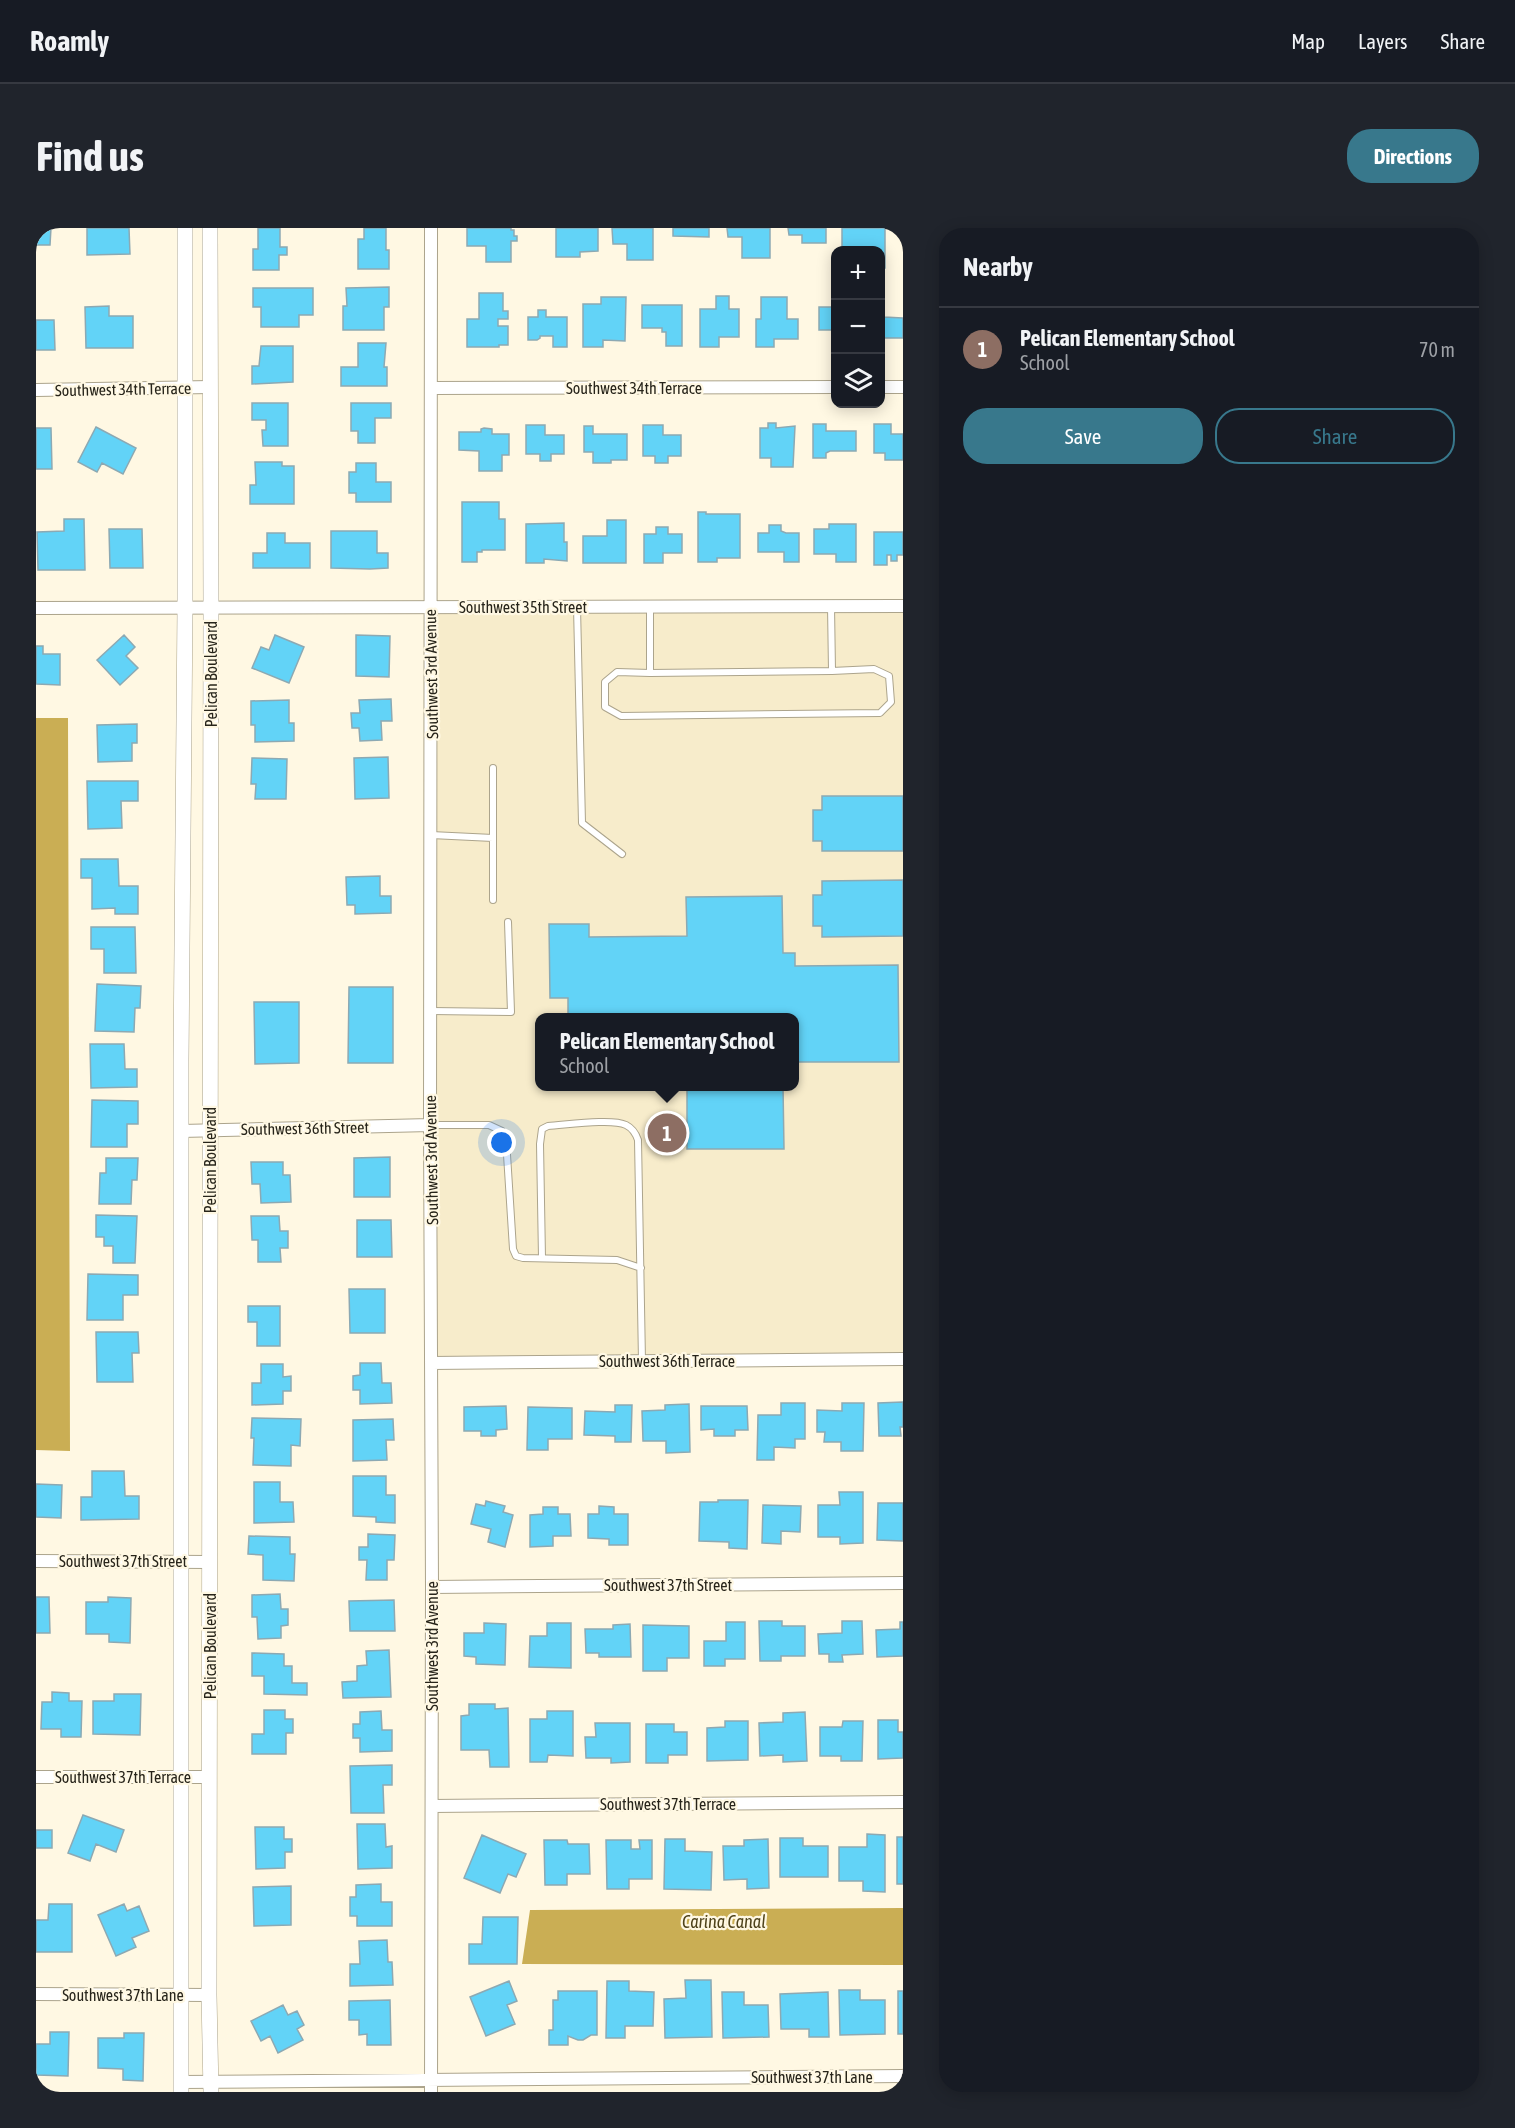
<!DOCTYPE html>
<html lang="en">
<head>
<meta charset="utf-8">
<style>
	:root { --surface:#171b24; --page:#20242c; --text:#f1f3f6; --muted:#9ea1a6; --line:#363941; --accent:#38788c }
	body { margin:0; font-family:"Asap Condensed",sans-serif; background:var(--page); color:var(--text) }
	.controls { position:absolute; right:18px; top:18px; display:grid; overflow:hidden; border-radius:12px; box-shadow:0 3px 15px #0003 }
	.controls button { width:54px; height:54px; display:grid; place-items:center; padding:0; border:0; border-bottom:2px solid var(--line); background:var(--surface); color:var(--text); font:30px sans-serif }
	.you { position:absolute; left:466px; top:915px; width:21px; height:21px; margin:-15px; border:4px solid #fff; border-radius:50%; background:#1a73e8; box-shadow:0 0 0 9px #1a73e833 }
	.badge { display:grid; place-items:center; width:39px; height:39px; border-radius:50%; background:var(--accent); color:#fff; font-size:20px; font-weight:700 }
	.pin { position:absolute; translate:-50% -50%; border:3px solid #fff; box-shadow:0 2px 6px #0006 }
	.popup { position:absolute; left:499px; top:785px; width:264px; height:78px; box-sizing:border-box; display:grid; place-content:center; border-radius:12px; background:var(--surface); filter:drop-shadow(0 2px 4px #0005); font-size:20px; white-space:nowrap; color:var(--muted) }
	.popup b { font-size:22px; color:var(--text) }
	.popup::after { content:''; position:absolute; left:50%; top:100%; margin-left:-12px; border:12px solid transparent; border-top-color:var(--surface) }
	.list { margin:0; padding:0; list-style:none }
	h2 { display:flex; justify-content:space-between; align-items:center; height:78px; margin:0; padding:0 24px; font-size:26px }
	h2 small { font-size:20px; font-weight:400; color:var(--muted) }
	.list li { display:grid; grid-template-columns:39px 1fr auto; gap:18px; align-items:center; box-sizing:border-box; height:84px; padding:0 24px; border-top:2px solid var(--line) }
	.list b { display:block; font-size:22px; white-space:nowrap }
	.list p { margin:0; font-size:20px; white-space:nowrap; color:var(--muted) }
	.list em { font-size:20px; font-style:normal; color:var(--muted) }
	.actions { display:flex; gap:12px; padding:18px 24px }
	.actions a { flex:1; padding:14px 0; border:2px solid var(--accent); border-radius:24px; text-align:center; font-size:21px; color:var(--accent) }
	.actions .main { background:var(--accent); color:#fff }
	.icon { flex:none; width:33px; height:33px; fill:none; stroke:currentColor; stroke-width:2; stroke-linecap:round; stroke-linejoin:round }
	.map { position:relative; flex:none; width:867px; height:1864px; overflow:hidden; border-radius:24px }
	header { display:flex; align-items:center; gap:36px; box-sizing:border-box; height:84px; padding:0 30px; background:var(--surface); border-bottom:2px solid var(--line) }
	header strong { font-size:28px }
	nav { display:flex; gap:33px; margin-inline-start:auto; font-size:21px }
	.intro { display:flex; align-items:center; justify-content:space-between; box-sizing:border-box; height:144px; padding:0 36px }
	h1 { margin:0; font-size:42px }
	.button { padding:15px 27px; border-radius:24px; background:var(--accent); color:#fff; font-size:21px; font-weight:700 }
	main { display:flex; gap:36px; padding:0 36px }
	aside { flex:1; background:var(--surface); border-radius:24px; box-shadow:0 3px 15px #0003 }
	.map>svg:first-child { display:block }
	.built { fill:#f7eccb; fill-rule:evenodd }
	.water { fill:#caae54 }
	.building { fill:#62d3f7; stroke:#8ca9b3; stroke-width:1.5 }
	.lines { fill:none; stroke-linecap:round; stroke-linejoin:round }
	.service-casing { stroke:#aca48c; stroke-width:8 }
	.minor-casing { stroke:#aca48c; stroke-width:14 }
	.tertiary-casing { stroke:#aca48c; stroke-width:16 }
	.service { stroke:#fff; stroke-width:6 }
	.minor { stroke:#fff; stroke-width:12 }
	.tertiary { stroke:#fff; stroke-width:15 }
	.labels { text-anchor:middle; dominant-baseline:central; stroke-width:4.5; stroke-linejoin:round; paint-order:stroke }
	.street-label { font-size:16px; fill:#27241a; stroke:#fff8e3 }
	.water-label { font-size:18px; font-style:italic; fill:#4e421b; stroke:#fff8e3 }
</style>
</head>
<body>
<header>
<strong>Roamly</strong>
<nav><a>Map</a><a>Layers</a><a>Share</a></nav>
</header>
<div class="intro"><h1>Find us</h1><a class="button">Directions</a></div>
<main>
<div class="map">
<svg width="867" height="1864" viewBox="0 0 867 1864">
	<rect width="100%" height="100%" fill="#fff8e3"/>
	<path class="built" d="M867,377V1131L395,1135L394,378ZM504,790H758V858H504Z"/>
	<path class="water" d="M0,490H32L34,1223L0,1222Z
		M867,1680V1737L486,1736L494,1682Z"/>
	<path class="building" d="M0,0H15L14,17H0Z
		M51,0H93L94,26L51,27Z
		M222,0H244V19H251V27H243V42H217V21H222Z
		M328,0H350V22H353V41H322V11H328Z
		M431,0H475V2H478V8H481V13H475V34H450V18H431Z
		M520,0H562V23L544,24V29H520Z
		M576,0H617V32H591V16H577Z
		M637,0H673V9L637,8Z
		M691,0H734V30H706V9H692Z
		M752,0H790V15H766V7H753Z
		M806,0H849V40H844V22H806Z
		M353,59V79H348V102H307V78H311L310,60Z
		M217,60H277V87H263V99H225V79H217Z
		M443,65H467V83H472V91H462V98H472V117H463V119H431V91H443Z
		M680,68H693V81H703V109H683V119H664V81H680Z
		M565,69H590L589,113L567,112V119H547V76H565Z
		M725,69H751V91H762V111H738V119H720V91H725Z
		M606,77H646V118H630V104H626V100H606Z
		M73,78V88H97V120H50L49,79Z
		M783,79H800V102H783Z
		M502,82H510V89H531V119H517V108H504V110L501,112H492V89H502Z
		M844,83H848V89L867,90V110H848V117H844Z
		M0,92H18L19,122H0Z
		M322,115H350L348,139H351V158H305V139H322Z
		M225,118H257V154L216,156V138H223Z
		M216,175H252V218H227L226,202H230V192H216Z
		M315,175H355V190H339V215H322V203H315Z
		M732,195H740V200L759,198L757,239H735V230H724V200H732Z
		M777,196H790V203H820V223H794L790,225V230H777Z
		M838,196H855V206H867V232H849V225H838Z
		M490,197H509V207H528V226H515V233H504V226H490Z
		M607,197H627V207H645V228H632V235H619V228H607Z
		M548,198H557V206H591V232H575V235H557V224H548Z
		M60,199L100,220L87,246L66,235L61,244L42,234Z
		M0,200H15L16,241H0Z
		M448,200L456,201V206H473V227H466V243H443V223L423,222V204H445V201Z
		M219,234H246V238H258V276H214V257H220Z
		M320,235H340V254H355V274H320V265H313V244H320Z
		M426,274H463V291H469V322H446V324H441V334H426Z
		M662,284H670V286H704V330H681V334H662Z
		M28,291H48L49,342H2L1,304L28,303Z
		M571,292H590V335H547V308H571Z
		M528,295V314H531V333L508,331V335H490V296Z
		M793,296H820V334H800V326H778V301H793Z
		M733,297H745V303L750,305H763V334H748V324H722V305H733Z
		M620,299H632V306H646V325H627V335H608V306H620Z
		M73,301H106L107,340H74Z
		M295,303H341V325H352V340L334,341L295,340Z
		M838,304H867V327H861V333H855V327H851V337H838Z
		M231,305H249V315H274V340H217V325H231Z
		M88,407L99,419L90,428L102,440L84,457L61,432Z
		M239,407L268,419L253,455L216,440L225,419L233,422Z
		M320,407L354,408L353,449L320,448Z
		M0,418H7V426H24V457L0,456Z
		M355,471L356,493H345L346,512L324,513L323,500H316L315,485H324L323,472Z
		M253,472V495H258V513L219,514V497H215V473Z
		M101,496V515H96V533L62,534L61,497Z
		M352,529L353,570L319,571L318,530Z
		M216,530L251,531L250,571H219L220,556H215Z
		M51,553H102V573H85L86,600L52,601Z
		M786,568H867V623H786V613H777V582H786Z
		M45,631H82L83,658H102V686H79V680L56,681V650H45Z
		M344,648V668H355V685L319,686V677H311L310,649Z
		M867,652V708L786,709V698H777V667H786V653Z
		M746,668L747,725H759V738L862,737L863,834H758V790H532V770H514L513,696H553V709L651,708L650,669Z
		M55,699H99L100,745H68V721H55Z
		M61,756L105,758L104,780H99L98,804L59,803Z
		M313,759H357V835H312Z
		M218,774H263V835L219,836Z
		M54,816H88L89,841H101V859L55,860Z
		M651,858H747L748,921H651Z
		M56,872L102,873V896H91V919H55Z
		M354,929V969H318V930Z
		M70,930H102L101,952H96L95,976H63L64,945H70Z
		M215,934H247V947H254L255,974L225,975L224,956H216Z
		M60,987L101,988L99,1035H77V1018H68V1009H60Z
		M215,988H243L244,1003H252V1020H244L245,1034H222V1012H216Z
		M321,992H355L356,1029H321Z
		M52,1046L102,1047V1067H87V1092H51Z
		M313,1061H349V1105H314Z
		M212,1078H244V1118H221V1094H212Z
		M60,1104H102L103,1125H96L97,1154H61Z
		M324,1135H345L346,1155H355L356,1175L324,1176V1162H317V1148L324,1147Z
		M225,1136H247V1149L255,1148V1163H247V1176L216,1177V1155H225Z
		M867,1174V1199H864L865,1208H843L842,1175Z
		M745,1175H769V1211H759V1220L738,1219V1232H721L722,1187H745Z
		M806,1175H828L827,1223H805V1214H788L789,1204H781V1182L806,1183Z
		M653,1176L654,1224L630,1225V1213H607L606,1183L629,1182V1177Z
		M579,1177H596L595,1214H579V1208L548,1207L549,1183L579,1184Z
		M470,1178L471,1201L460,1202V1208H445V1203H428V1179Z
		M665,1178H711L712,1202H699V1208H678V1201L665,1202Z
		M492,1179L536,1180V1211H512V1222H491Z
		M216,1190L265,1191L264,1218L255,1217V1238L217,1237L218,1210H215Z
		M357,1191L358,1212H350L351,1232L317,1233V1192Z
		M56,1243H88L89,1268H103V1291L45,1292V1269H56Z
		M317,1248H350V1267H359V1295L340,1294V1289L317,1288Z
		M218,1254H244V1274H257L258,1294L218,1295Z
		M0,1256L26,1257L25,1290L0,1289Z
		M803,1264H827V1315L804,1316V1309H782V1277H804Z
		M682,1272H712L711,1321L693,1320V1314L663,1313L664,1274H682Z
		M450,1273L469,1278L467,1284L477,1287L469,1319L452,1314L455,1301L435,1296L440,1276L449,1278Z
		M842,1275H867V1313L841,1312Z
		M727,1277L765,1278L764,1304L745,1303V1316L726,1315Z
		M563,1278L578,1279V1286H592V1317H573V1311L552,1310V1286H563Z
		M507,1279H522V1286H534L535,1308H517V1318L494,1319V1287L507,1286Z
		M332,1306L359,1307L358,1332H351V1352H330L331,1332H323V1319H332Z
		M213,1308L254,1309V1326H259L258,1353L227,1352V1327L212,1326Z
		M244,1366L245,1381H252V1397L245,1398V1410L222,1411L221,1389H216V1367Z
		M0,1369H13L14,1405H0Z
		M72,1369L95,1370L94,1415L73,1414V1406H50V1374H72Z
		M358,1372L359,1403H314L313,1373Z
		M723,1393H746V1398H769V1428H745V1433H724Z
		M806,1393H826L827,1426L806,1427L807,1434H793V1426H783L782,1406L806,1405Z
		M690,1394H709V1431H689V1438H668V1413H690Z
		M864,1394H867V1428L841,1429L840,1402L864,1401Z
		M448,1395L470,1396L469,1437L440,1436V1429L428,1428V1405H448Z
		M511,1395H535V1440L493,1439L494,1408H511Z
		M594,1396L595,1429H563V1425H550L549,1401H577V1397Z
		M607,1397L653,1398V1430H631V1443H607Z
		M353,1422L355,1469L307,1470L306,1454L321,1453V1438L331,1437L330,1423Z
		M216,1425L248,1426V1438H256V1455H271V1467L228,1466V1448H216Z
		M16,1464L33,1465V1473H46L45,1509H25V1501H5L6,1474H16Z
		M78,1466H105L104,1507L57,1506V1473H78Z
		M433,1476H459V1481L472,1480L473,1539H454L453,1522H425V1488L433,1487Z
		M228,1482H249V1491H257V1505H250V1526H216V1506H228Z
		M345,1483L346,1502H356V1523L324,1524V1510H317V1496H324V1484Z
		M511,1483H537V1528L512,1527L511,1534H494V1491H511Z
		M769,1484L771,1533L747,1534V1527L724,1528L723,1495L747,1494V1485Z
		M842,1492H862V1504H867V1530L842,1531Z
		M689,1493H712V1532L671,1533V1500L689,1499Z
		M807,1493H827L826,1533H805V1528H784V1499H806Z
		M559,1495H594V1534L575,1535V1530H550L549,1509H560Z
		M610,1496H638V1504H651V1527H632V1535H610Z
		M356,1537V1557H347L348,1585H315L314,1538Z
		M47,1587L88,1602L80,1624L60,1616L54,1633L32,1625Z
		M321,1596H349L350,1619L356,1618V1640L322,1641Z
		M219,1599H248V1611H256V1624H249V1640L220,1641Z
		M0,1602H16V1620H0Z
		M831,1606L849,1607V1664L827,1663V1653H803V1619H831Z
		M446,1607L490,1626L480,1649L472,1646L464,1665L428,1650Z
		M861,1609H867V1656H861Z
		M744,1610H767V1618H792V1649H744Z
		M629,1611H649V1623L676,1624L675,1662L628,1661Z
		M732,1611L733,1660L711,1661V1651L688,1652L687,1618H708V1612Z
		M508,1612H531L532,1616H553L554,1646H531V1657H509Z
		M570,1612H595V1621H604L603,1612H616V1651H593V1661H571Z
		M345,1656V1674H356V1698H321V1688H314V1669H320V1657Z
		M255,1658V1697L218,1698L217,1659Z
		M13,1676H36V1724H0V1692H12Z
		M88,1676L91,1683L103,1678L113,1703L96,1710L100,1719L80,1728L62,1687Z
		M447,1689H482L481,1736H433V1716H446Z
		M351,1712L352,1734H356L357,1757L314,1758V1736H324L323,1713Z
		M649,1752H675L676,1809L629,1810L628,1771L650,1770Z
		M473,1753L481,1773L471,1777L479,1796L450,1808L434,1769Z
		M571,1753H593V1763L618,1764L617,1798H589V1810H570Z
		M803,1762H824V1772H849V1806L804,1807Z
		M522,1763H561V1807H555L547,1812H542L532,1808V1817H513V1802H517V1772H522Z
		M862,1763H867V1806H862Z
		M686,1764H708V1777H732L733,1809L687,1810Z
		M792,1764L793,1809H773V1801H745L744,1766Z
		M354,1772L355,1817H331V1806L323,1807V1792H313V1773Z
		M247,1777L252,1787L261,1783L268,1797L261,1801L267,1812L242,1825L234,1808L225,1813L215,1793Z
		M14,1804H33L32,1848L0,1847V1816H14Z
		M88,1805H108L107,1853L87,1852V1841L62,1840V1810H88Z"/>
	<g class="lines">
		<g class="service-casing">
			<path id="service" d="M541,379L546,595L586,626
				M614,379V445L796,443L795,378
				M614,445L581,444L569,454V479L585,488L844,485L855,474L853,448L838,441L796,443
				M457,540V672
				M395,607L457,610
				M395,783L475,784L472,694
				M394,897H453L466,903L470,911L477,1021L480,1028L487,1030L581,1032L605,1040
				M506,1030L504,916L506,901L512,898C530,897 576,890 590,897C596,900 600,906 602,912L606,1133"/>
		</g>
		<g class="minor-casing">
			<path id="minor" d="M395,0L394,897L396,1359L395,1864
				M844,159H867
				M396,160L800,159
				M0,162L174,159
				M0,380L867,378
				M145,903L394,897
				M395,1135L867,1131
				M0,1333L174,1334
				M396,1359L867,1355
				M0,1549H173
				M396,1578L867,1574
				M0,1766L173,1767
				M145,1854L867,1848"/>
		</g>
		<g class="tertiary-casing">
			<path id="tertiary" d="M174,0L175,378L173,1767L175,1864
				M145,1864V833L149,380V0"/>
		</g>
		<use href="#service" class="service"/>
		<use href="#minor" class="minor"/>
		<use href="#tertiary" class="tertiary"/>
	</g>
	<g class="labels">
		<g class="street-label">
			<text x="598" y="160">Southwest 34th Terrace</text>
			<text transform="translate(87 161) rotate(-1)">Southwest 34th Terrace</text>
			<text x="487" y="379">Southwest 35th Street</text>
			<text transform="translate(175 446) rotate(-90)">Pelican Boulevard</text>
			<text transform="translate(395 446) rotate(-91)">Southwest 3rd Avenue</text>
			<text transform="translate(269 900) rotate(-1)">Southwest 36th Street</text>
			<text transform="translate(174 932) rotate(-90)">Pelican Boulevard</text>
			<text transform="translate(395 932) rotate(-91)">Southwest 3rd Avenue</text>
			<text x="631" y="1133">Southwest 36th Terrace</text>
			<text x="87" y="1333">Southwest 37th Street</text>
			<text x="632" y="1357">Southwest 37th Street</text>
			<text transform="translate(174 1418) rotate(-90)">Pelican Boulevard</text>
			<text transform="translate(396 1418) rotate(-90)">Southwest 3rd Avenue</text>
			<text x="87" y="1549">Southwest 37th Terrace</text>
			<text x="632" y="1576">Southwest 37th Terrace</text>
			<text x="87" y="1767">Southwest 37th Lane</text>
			<text x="776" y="1849">Southwest 37th Lane</text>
		</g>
		<g class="water-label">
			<text x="688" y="1693">Carina Canal</text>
		</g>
	</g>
</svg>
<div class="controls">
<button>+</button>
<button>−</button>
<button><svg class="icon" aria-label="layers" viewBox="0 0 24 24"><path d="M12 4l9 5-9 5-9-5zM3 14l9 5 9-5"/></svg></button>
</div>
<div class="you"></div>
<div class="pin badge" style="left:631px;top:905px;background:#8d6e63">1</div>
<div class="popup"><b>Pelican Elementary School</b>School</div>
</div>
<aside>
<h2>Nearby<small></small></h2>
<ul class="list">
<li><span class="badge" style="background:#8d6e63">1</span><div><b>Pelican Elementary School</b><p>School</p></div><em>70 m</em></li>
</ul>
<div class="actions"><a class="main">Save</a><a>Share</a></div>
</aside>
</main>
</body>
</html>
